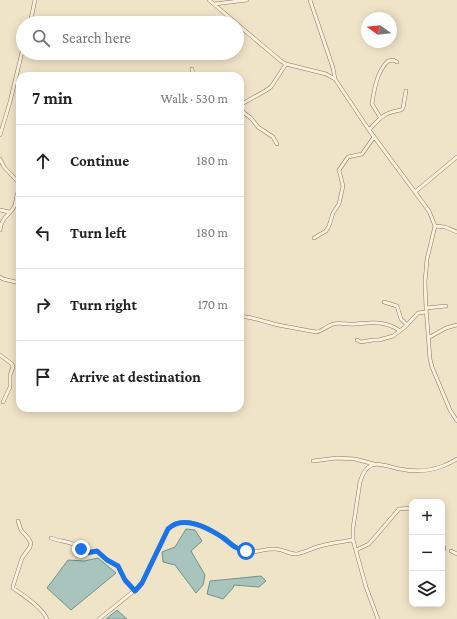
<!DOCTYPE html>
<meta charset="utf-8">
<style>
body{margin:0;font-family:"Crimson Pro",serif;background:#f6f6f6;color:#222}
.controls{position:absolute;right:12px;bottom:12px;display:grid;overflow:hidden;border-radius:8px;box-shadow:0 2px 10px #0003}
.controls button{width:36px;height:36px;display:grid;place-items:center;padding:0;border:0;border-bottom:1px solid #e0e0e0;background:#fff;color:#222;font:20px sans-serif}
.compass{position:absolute;left:361px;top:12px;width:36px;height:36px;border-radius:50%;background:#fff;box-shadow:0 2px 10px #0003;rotate:285deg}
.stop{position:absolute;width:12px;height:12px;margin:-9px;border:3px solid #1a73e8;border-radius:50%;background:#fff}
.stop.end{background:#1a73e8;border-color:#fff;box-shadow:0 1px 4px #0008}
.list{margin:0;padding:0;list-style:none}
h2{display:flex;justify-content:space-between;align-items:center;height:52px;margin:0;padding:0 16px;font-size:17px}
h2 small{font-size:13px;font-weight:400;color:#767676}
.list li{display:grid;grid-template-columns:26px 1fr auto;gap:12px;align-items:center;box-sizing:border-box;height:72px;padding:0 16px;border-top:1px solid #e0e0e0}
.list b{display:block;font-size:15px;white-space:nowrap}
.list em{font-size:13px;font-style:normal;color:#767676}
.icon{flex:none;width:22px;height:22px;fill:none;stroke:currentColor;stroke-width:2;stroke-linecap:round;stroke-linejoin:round}
.map{position:relative;flex:none;width:457px;height:619px;overflow:hidden}
.search{position:absolute;background:#fff;box-shadow:0 2px 10px #0003;left:16px;top:16px;width:228px;height:44px;display:flex;align-items:center;gap:10px;box-sizing:border-box;padding:0 14px;border-radius:22px;color:#767676;font-size:15px}
.panel{position:absolute;background:#fff;box-shadow:0 2px 10px #0003;left:16px;top:72px;width:228px;height:340px;border-radius:12px}
.map>svg:first-child{display:block}
</style>
<div class="map">
<svg width="457" height="619" viewBox="0 0 457 619">
<rect width="100%" height="100%" fill="#f0e4c8"/>
<path fill="#a9c4bc" stroke="#6f938a" d="M 186,529 L 195,530 L 202,541 L 191,551 L 205,575 L 203,585 L 196,593 L 175,565 L 163,562 L 162,552 L 175,547 Z
M 98,558 L 116,573 L 71,610 L 47,588 L 68,560 L 84,561 Z
M 261,576 L 266,581 L 259,587 L 234,585 L 233,588 L 223,599 L 207,594 L 210,581 Z
M 117,610 L 127,619 L 106,619 Z"/>
<g fill="none" stroke-linecap="round" stroke-linejoin="round">
<g stroke="#8d765c" stroke-width="4">
<path id="minor" d="M 209,0 L 236,23
M 310,0 L 333,68 L 335,79
M 214,4 L 247,0
M 30,23 L 35,0
M 237,24 L 281,61 L 286,64 L 326,74 L 335,79 L 369,130 L 429,211 L 435,226 L 427,259 L 425,282 L 426,308 L 430,359 L 432,367 L 450,410 L 457,421
M 192,69 L 193,76
M 240,105 L 265,91 L 271,87 L 286,64
M 240,107 L 244,113 L 251,118 L 258,127 L 273,137 L 277,144
M 380,117 L 372,104 C 374,90 377,71 388,61 L 393,60 L 397,62
M 369,130 C 381,117 383,113 401,110 L 403,108 L 406,91
M 0,135 L 10,102 L 23,48
M 0,159 L 4,167 L 20,184
M 415,192 L 457,157
M 0,210 L 9,212
M 435,226 L 445,227 L 457,232
M 0,230 C 2,215 11,215 15,205 C 17,199 15,194 20,190
M 314,238 L 326,231 L 329,226 L 333,213 L 339,204 L 343,186 L 339,170 L 348,157 L 362,154 L 374,137
M 0,277 L 3,279 L 20,283
M 384,302 L 397,306 L 401,319 L 407,325
M 426,308 L 446,306
M 240,316 L 252,318 L 278,325 L 316,332 C 323,331 327,326 333,324 C 340,322 348,325 355,324 C 359,324 363,323 368,323 C 379,322 391,324 400,331
M 428,338 L 446,328 L 457,325
M 357,340 L 361,342 L 373,340 L 379,340 L 393,336 L 405,327 L 418,313 L 426,312
M 0,355 L 12,364 L 13,367 L 10,375 L 10,387 L 3,402
M 313,461 L 337,458 L 355,459 L 374,464
M 18,521 L 21,530 L 28,538 L 31,543 L 30,547 L 22,558 L 13,586 L 13,588 C 24,596 42,607 47,619
M 51,538 C 58,541 66,541 73,544 C 78,546 82,550 86,553 L 97,551 L 107,560 L 118,566 L 125,580 L 135,591
M 442,547 L 444,547 L 444,549 L 442,554
M 356,550 L 369,544 L 399,509 L 412,508
M 451,551 L 457,554
M 99,619 L 139,587 L 142,583 L 168,529 C 183,513 210,528 224,539 C 230,543 235,548 242,550 C 257,555 262,548 275,549 C 282,549 289,554 296,554 C 303,553 310,549 317,547 C 328,543 341,542 353,540
M 378,619 L 366,587 L 353,540 L 353,528 L 360,482 C 362,475 365,468 372,465 C 380,462 392,468 400,469 C 414,472 430,471 443,466 C 448,464 452,462 457,459"/>
</g>
<use href="#minor" stroke="#faf1dc" stroke-width="3"/>
</g>
<g fill="none" stroke-linecap="round" stroke-linejoin="round">
<path stroke="#1a73e8" stroke-width="5" d="M 81,549 L 86,553 L 97,551 L 107,560 L 118,566 L 125,580 L 135,591 L 142,583 L 168,529 C 183,514 208,528 222,537 C 227,540 230,544 235,547 C 238,549 243,550 246,551"/>
</g>
</svg>
<div class="controls">
<button>+</button>
<button>−</button>
<button><svg class="icon" aria-label="layers" viewBox="0 0 24 24"><path d="M12 4l9 5-9 5-9-5zM3 14l9 5 9-5"/></svg></button>
</div>
<svg class="compass" viewBox="-18 -18 36 36"><path d="M0-13l5 13h-10z" fill="#e53935"/><path d="M0 13l5-13h-10z" fill="#767676"/></svg>
<div class="stop" style="left:246px;top:551px"></div>
<div class="stop end" style="left:81px;top:549px"></div>
<div class="search"><svg class="icon" aria-label="search" viewBox="0 0 24 24"><circle cx="10" cy="10" r="6"/><path d="M15 15l6 6"/></svg>Search here</div>
<section class="panel">
<h2>7 min<small>Walk · 530 m</small></h2>
<ul class="list">
<li><svg class="icon" aria-label="ahead" viewBox="0 0 24 24"><path d="M12 20V5M6 11l6-6 6 6"/></svg><div><b>Continue</b></div><em>180 m</em></li>
<li><svg class="icon" aria-label="left" viewBox="0 0 24 24"><path d="M17 20v-9H6M10 6l-5 5 5 5"/></svg><div><b>Turn left</b></div><em>180 m</em></li>
<li><svg class="icon" aria-label="right" viewBox="0 0 24 24"><path d="M7 20v-9h11M14 6l5 5-5 5"/></svg><div><b>Turn right</b></div><em>170 m</em></li>
<li><svg class="icon" aria-label="arrive" viewBox="0 0 24 24"><path d="M6 21V4h12l-3 4 3 4H6"/></svg><div><b>Arrive at destination</b></div></li>
</ul>
</section>
</div>
